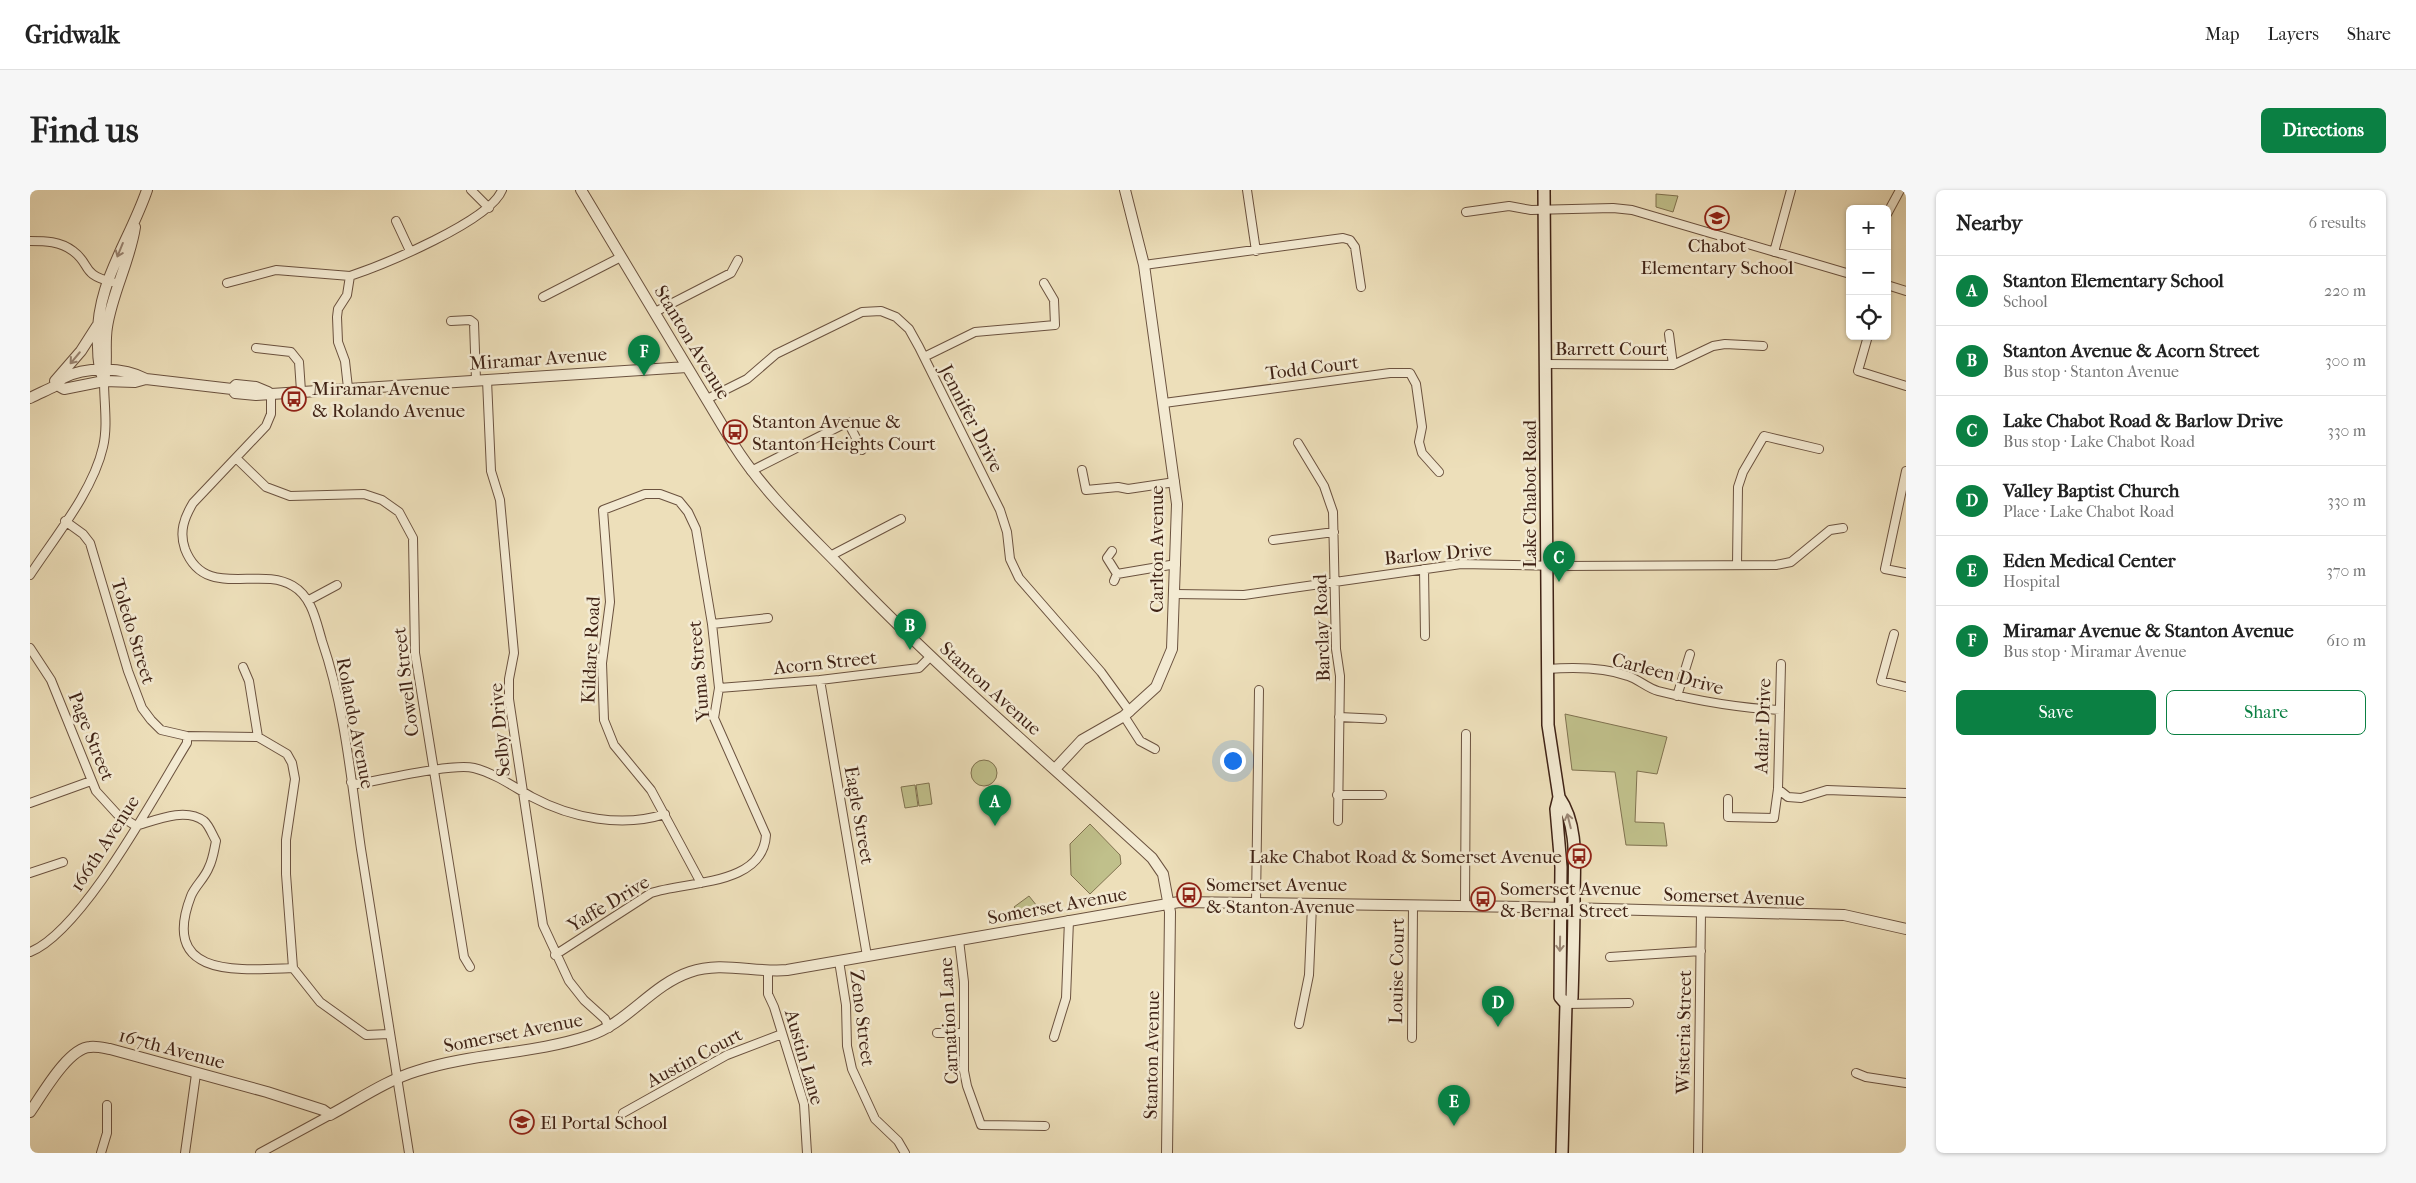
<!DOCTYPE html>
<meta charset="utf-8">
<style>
body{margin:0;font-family:"IM FELL French Canon",serif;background:#f6f6f6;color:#222}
.controls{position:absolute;right:15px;top:15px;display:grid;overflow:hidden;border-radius:8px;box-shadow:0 1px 4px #0004}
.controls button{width:45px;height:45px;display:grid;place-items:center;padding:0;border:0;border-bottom:1px solid #e0e0e0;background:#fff;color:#222;font:25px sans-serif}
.you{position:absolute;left:1202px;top:570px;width:18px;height:18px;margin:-12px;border:4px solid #fff;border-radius:50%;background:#1a73e8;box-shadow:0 0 0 8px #1a73e833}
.badge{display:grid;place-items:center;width:32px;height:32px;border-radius:50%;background:#0b8043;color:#fff;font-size:16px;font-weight:700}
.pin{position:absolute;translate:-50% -41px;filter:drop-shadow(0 1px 2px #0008)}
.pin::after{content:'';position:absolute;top:26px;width:18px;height:15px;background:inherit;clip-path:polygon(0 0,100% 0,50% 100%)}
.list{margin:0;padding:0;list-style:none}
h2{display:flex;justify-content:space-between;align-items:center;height:65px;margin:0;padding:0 20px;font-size:21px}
h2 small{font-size:16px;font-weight:400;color:#767676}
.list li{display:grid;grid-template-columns:32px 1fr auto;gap:15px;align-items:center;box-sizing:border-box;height:70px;padding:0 20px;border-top:1px solid #e0e0e0}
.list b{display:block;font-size:19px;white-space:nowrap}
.list p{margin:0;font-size:16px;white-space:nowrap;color:#767676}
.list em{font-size:16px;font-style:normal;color:#767676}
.actions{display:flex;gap:10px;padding:15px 20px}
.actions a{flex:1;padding:11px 0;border:1px solid #0b8043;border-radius:8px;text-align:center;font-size:18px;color:#0b8043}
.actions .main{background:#0b8043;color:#fff}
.icon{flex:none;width:28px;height:28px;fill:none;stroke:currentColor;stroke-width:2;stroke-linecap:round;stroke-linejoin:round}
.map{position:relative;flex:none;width:1876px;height:963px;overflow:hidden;border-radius:8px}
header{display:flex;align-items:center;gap:30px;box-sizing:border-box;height:70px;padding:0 25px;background:#fff;border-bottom:1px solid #e0e0e0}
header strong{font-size:24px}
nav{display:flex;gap:28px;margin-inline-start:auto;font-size:18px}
.intro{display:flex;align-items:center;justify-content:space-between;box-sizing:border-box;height:120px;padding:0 30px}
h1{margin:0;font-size:35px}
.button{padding:12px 22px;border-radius:8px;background:#0b8043;color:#fff;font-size:18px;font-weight:700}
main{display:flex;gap:30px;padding:0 30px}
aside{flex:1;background:#fff;border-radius:8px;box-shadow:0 1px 4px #0004}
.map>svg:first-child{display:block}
</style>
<header>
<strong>Gridwalk</strong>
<nav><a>Map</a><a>Layers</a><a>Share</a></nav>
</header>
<div class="intro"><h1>Find us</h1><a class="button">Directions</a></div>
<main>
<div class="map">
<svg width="1876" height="963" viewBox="0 0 1876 963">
<rect width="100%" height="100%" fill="#eddfba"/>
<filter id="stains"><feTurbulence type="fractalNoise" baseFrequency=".004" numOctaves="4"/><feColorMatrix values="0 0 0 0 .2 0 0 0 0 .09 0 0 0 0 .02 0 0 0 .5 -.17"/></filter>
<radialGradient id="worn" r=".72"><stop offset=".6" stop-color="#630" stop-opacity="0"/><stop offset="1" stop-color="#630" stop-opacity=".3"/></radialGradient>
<path fill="#c0c08b" stroke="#807250" d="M 1626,4 L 1648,6 L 1643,22 L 1626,17 Z
M 1535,524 L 1637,547 L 1627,584 L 1607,581 L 1605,632 L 1634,633 L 1637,656 L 1596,655 L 1585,582 L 1542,580 Z
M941 583a13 13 0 1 1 26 0a13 13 0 1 1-26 0Z
M 899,593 L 902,614 L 889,616 L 886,595 Z
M 885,595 L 888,616 L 875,618 L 871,597 Z
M 1060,634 L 1090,665 L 1091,674 L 1060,704 L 1041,685 L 1040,654 Z
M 999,706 L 1007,716 L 993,727 L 984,717 Z"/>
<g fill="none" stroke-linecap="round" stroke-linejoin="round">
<g stroke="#6b523f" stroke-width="10">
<path id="minor" d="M 441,0 L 459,18
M 1217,0 L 1226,61
M 1436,22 L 1479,16 L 1501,20 L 1583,18 L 1602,20 L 1820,84
M 1857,24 L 1870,0
M 366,31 L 380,61
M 0,51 C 15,51 30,51 43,61 C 62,75 50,84 82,92
M 1744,62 L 1761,0
M 1114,75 L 1313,48 L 1320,50 L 1325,57 L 1331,97
M 197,93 L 246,80 L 320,86 C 353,75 460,31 472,0
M 1857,95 L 1876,101
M 513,107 L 591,67
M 625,122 L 701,83 L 708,70
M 421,131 L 440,130 L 444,133 L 446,190
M 1639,144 L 1643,175
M 1838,146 L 1828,181 L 1876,196
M 226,158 L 261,162 L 269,172 L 271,201
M 894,167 L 945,142 L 1025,135 L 1024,110 L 1014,93
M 1516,174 L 1643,175 L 1683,156 L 1695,154 L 1733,156
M 457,190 L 461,281 L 470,310 L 484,463 L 479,489 L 479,509 L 513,735 L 539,791 L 554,810 L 575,829 L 579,838
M 318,198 L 315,171 L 308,152 L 307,127 L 308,119 L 317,105 L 320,86
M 241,203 L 241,224 L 236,236 L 163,313 C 154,328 149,342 155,359 C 175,411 229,375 263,396 C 282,407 286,431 292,451 C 315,518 321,590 331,659 C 347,761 363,862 379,963
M 677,209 L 717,189 L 746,164 L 832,122 L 851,121 L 866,127 L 879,139 L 889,157 L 970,320 L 977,342 L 980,369 L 989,388 L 1071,482 L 1100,522
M 1134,213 L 1360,183 L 1380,183 L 1386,194 L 1392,237 L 1389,252 L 1392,263 L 1409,282
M 1268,253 L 1294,296 L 1303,322 L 1306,459 L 1310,486 L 1308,631
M 206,268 L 236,297 L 260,306 L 334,304 L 352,310 L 369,322 L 383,348 L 385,463 L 434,767 L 440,777
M 1052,280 L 1056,300 L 1088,297 L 1098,299 L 1145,292
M 721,281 L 818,232 L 832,260
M 1876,281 L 1855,379 L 1876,383
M 35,331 L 53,344 L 60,353 L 98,481 L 112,518 L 121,530 L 131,540 L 157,546 L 228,547 L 257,564 L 262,573 L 265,589 L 256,650 L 256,684 L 263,778 L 290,812 L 336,845 L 359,844
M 1243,350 L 1304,342
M 1082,361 L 1077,368 L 1087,384 L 1084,391
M 800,366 L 871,329
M 1707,375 L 1708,297 L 1713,282 L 1734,246 L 1789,259
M 1394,379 L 1395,446
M 1087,384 L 1146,374
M 0,385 C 25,347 63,301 73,257 C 78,236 74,213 74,191
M 1146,404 L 1214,405 L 1431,374 L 1532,376 L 1746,375 L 1761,372 L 1800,340 L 1813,338
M 279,410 L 307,395
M 682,434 L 738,428
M 1864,444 L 1851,491 L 1876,497
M 0,458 L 21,490 L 66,601 L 87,624 L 106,636 C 126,630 155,617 174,631 C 179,635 183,646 186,651 C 184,660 183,669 179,677 C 175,688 165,696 161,706 C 129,789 210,780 263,778
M 213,477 L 219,491 L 228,547
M 1517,479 C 1542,477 1574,477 1598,486 C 1608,489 1617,498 1628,501 C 1668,511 1709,518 1750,520
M 790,490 L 837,766
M 689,498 L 790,490 L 889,478 L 900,467
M 1647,506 L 1660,464
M 1094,526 L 1110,551 L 1125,559
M 1309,527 L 1352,529
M 321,592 L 327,594 C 352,590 422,573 444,578 C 464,583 484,597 502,607 C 541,628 592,638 635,624
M 1748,599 L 1758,607 L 1771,608 L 1797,600 L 1876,603
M 1307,605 L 1352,605
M 1698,609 L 1698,627 L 1744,628 L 1748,599 L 1751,474
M 0,613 L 61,591
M 0,683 L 33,672
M 1226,713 L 1229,500
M 1435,716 L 1436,544
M 929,750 L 934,792 L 934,881 L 937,896 L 951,935 L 1015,936
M 0,762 C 53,741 126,603 157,553 L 157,546
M 525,765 L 621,703 C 657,691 733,696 736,645 L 684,528 L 689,498 L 682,434 L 666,339 L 658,322 L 649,311 L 630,304 L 615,304 L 573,320 L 580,412 L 572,473 L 574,530 L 584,555 L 621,600 L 671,693
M 1580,767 L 1671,761
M 809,771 L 816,815 L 817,856 L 822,879 L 845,929 L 868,951 L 875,963
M 738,781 L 738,804 L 744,817 L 774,914 L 777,963
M 1536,814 L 1599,813
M 1269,834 L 1279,785 L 1282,715
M 907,843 L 934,843
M 1024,847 L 1036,808 L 1039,730
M 1382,848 L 1383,715
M 1826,883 L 1836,887 L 1876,893
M 593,923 L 697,865 L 752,844
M 71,963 L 77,943 L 77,915
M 155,963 L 166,884
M 230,963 L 300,925
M 1668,963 L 1671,722"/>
</g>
<g stroke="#6b523f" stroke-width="12">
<path id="tertiary" d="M 551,0 L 704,255 C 733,301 773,338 811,377 C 909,480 1018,572 1122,668 L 1133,684 L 1140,722 L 1137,963
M 25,191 L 51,161 L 67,136
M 74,191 C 69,180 68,170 68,157 C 64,95 98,55 117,0
M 74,191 C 78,173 74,155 77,137 C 82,103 100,71 105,37
M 27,195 L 34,199 L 74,191 L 105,192 L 116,189 L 202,199 L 206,195 L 226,197 L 238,202
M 202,199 L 205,203 L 226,205 L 657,177
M 0,208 C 8,204 17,200 25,196 C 28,194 30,190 33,188 C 56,176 94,177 116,189
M 1025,579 L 1052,550 L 1094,526 L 1126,497 L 1142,459 L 1147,314 L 1114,75 L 1095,0
M 0,922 C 12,905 38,858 60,857 C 66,856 74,858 80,859 L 237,902 L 293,920 L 300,925 C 328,910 357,890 387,881 C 443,863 503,864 558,846 C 597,834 621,795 660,782 C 691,771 725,783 757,780 L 1149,712 L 1497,717 L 1814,725 L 1876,739"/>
</g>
<g stroke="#402316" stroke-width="14">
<path id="secondary" d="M 1514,0 L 1518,535 L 1529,607 L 1526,619 L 1531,677 L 1530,807 L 1536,814
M 1529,607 C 1549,636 1544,675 1544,708 C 1544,741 1543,774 1542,808 L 1536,814 L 1532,963"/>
</g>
<use href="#minor" stroke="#f3ead2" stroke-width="8"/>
<use href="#tertiary" stroke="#f3ead2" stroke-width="10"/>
<use href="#secondary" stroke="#f3ead2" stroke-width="11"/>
</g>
<defs><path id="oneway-shaft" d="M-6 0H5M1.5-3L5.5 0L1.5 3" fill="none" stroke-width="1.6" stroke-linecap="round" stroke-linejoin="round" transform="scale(1.25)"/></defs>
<g stroke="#9a8674">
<use href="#oneway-shaft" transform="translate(90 60) rotate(112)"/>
<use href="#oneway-shaft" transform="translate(45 168) rotate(130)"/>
<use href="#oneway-shaft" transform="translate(1539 631) rotate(-104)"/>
<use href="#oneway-shaft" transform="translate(1530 754) rotate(91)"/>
</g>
<defs>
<g id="school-ring" transform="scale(1.25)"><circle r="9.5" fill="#f3ead2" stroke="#8f2418" stroke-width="1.5"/><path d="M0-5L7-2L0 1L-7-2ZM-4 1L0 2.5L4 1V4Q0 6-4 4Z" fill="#8f2418"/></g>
<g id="bus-ring" transform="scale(1.25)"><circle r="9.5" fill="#f3ead2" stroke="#8f2418" stroke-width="1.5"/><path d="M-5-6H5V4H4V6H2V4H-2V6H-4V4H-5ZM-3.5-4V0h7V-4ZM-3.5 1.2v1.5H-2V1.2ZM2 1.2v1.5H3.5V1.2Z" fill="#8f2418"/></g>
</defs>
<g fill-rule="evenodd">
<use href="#school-ring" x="1687" y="28"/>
<use href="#bus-ring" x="264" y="209"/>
<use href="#bus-ring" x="705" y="242"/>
<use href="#bus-ring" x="1549" y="666"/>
<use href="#bus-ring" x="1159" y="705"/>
<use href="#bus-ring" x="1453" y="709"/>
<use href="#school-ring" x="492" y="932"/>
</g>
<g text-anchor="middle" stroke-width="5" stroke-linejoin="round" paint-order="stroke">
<g font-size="19" fill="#402316" stroke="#f3ead2" text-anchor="start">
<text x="1687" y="62" text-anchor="middle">Chabot<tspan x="1687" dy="22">Elementary School</tspan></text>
<text x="282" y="205">Miramar Avenue<tspan x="282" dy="22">&amp; Rolando Avenue</tspan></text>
<text x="722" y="238">Stanton Avenue &amp;<tspan x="722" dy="22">Stanton Heights Court</tspan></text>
<text x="1532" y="673" text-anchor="end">Lake Chabot Road &amp; Somerset Avenue</text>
<text x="1176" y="701">Somerset Avenue<tspan x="1176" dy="22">&amp; Stanton Avenue</tspan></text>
<text x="1470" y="705">Somerset Avenue<tspan x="1470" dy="22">&amp; Bernal Street</tspan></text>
<text x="510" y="939">El Portal School</text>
</g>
<g font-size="19" fill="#402316" stroke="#f3ead2">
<text transform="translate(663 152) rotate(59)" y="7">Stanton Avenue</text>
<text x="1581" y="165">Barrett Court</text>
<text transform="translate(508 168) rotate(-4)" y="7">Miramar Avenue</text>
<text transform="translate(1282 177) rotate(-7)" y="7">Todd Court</text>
<text transform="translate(942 228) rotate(63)" y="7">Jennifer Drive</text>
<text transform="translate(1499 304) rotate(-90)" y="7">Lake Chabot Road</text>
<text transform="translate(1126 359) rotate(-90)" y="7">Carlton Avenue</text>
<text transform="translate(1408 363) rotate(-5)" y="7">Barlow Drive</text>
<text transform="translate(1291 438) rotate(-92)" y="7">Barclay Road</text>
<text transform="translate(104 441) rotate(73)" y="7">Toledo Street</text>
<text transform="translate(560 460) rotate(-87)" y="7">Kildare Road</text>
<text transform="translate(795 472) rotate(-6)" y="7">Acorn Street</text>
<text transform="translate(668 481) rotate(-95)" y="7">Yuma Street</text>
<text transform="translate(1638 483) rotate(15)" y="7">Carleen Drive</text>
<text transform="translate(375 492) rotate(-97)" y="7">Cowell Street</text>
<text transform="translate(961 498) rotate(42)" y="7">Stanton Avenue</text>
<text transform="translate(326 533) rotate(79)" y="7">Rolando Avenue</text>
<text transform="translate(1732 536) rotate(-88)" y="7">Adair Drive</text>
<text transform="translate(469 540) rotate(-95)" y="7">Selby Drive</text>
<text transform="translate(62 546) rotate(68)" y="7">Page Street</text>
<text transform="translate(830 625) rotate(80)" y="7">Eagle Street</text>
<text transform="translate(74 653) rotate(-57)" y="7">166th Avenue</text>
<text transform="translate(1704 706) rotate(2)" y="7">Somerset Avenue</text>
<text transform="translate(578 713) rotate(-31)" y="7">Yaffe Drive</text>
<text transform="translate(1027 715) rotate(-10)" y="7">Somerset Avenue</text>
<text transform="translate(1366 781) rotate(-89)" y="7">Louise Court</text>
<text transform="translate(833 828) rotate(83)" y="7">Zeno Street</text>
<text transform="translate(918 831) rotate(-93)" y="7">Carnation Lane</text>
<text transform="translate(483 842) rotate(-11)" y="7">Somerset Avenue</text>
<text transform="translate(1653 842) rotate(-89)" y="7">Wisteria Street</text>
<text transform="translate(142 858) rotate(15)" y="7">167th Avenue</text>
<text transform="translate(1121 865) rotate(-89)" y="7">Stanton Avenue</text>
<text transform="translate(664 867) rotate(-28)" y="7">Austin Court</text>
<text transform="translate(775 867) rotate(74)" y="7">Austin Lane</text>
</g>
</g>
<rect width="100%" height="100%" filter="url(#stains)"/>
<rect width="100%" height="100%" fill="url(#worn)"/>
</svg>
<div class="controls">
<button>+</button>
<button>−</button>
<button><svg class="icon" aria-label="locate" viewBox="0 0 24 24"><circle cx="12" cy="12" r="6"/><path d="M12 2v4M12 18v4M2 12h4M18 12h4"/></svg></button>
</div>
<div class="you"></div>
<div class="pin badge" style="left:965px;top:636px">A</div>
<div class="pin badge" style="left:880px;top:460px">B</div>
<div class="pin badge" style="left:1529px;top:392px">C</div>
<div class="pin badge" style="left:1468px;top:837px">D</div>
<div class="pin badge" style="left:1424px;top:936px">E</div>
<div class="pin badge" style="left:614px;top:186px">F</div>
</div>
<aside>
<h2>Nearby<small>6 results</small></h2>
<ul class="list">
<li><span class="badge">A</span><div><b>Stanton Elementary School</b><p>School</p></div><em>220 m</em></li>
<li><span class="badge">B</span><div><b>Stanton Avenue &amp; Acorn Street</b><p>Bus stop · Stanton Avenue</p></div><em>300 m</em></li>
<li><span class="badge">C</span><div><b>Lake Chabot Road &amp; Barlow Drive</b><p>Bus stop · Lake Chabot Road</p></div><em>330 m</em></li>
<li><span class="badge">D</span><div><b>Valley Baptist Church</b><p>Place · Lake Chabot Road</p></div><em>330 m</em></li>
<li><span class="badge">E</span><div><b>Eden Medical Center</b><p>Hospital</p></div><em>370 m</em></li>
<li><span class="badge">F</span><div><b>Miramar Avenue &amp; Stanton Avenue</b><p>Bus stop · Miramar Avenue</p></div><em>610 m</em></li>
</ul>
<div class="actions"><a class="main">Save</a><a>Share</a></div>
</aside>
</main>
